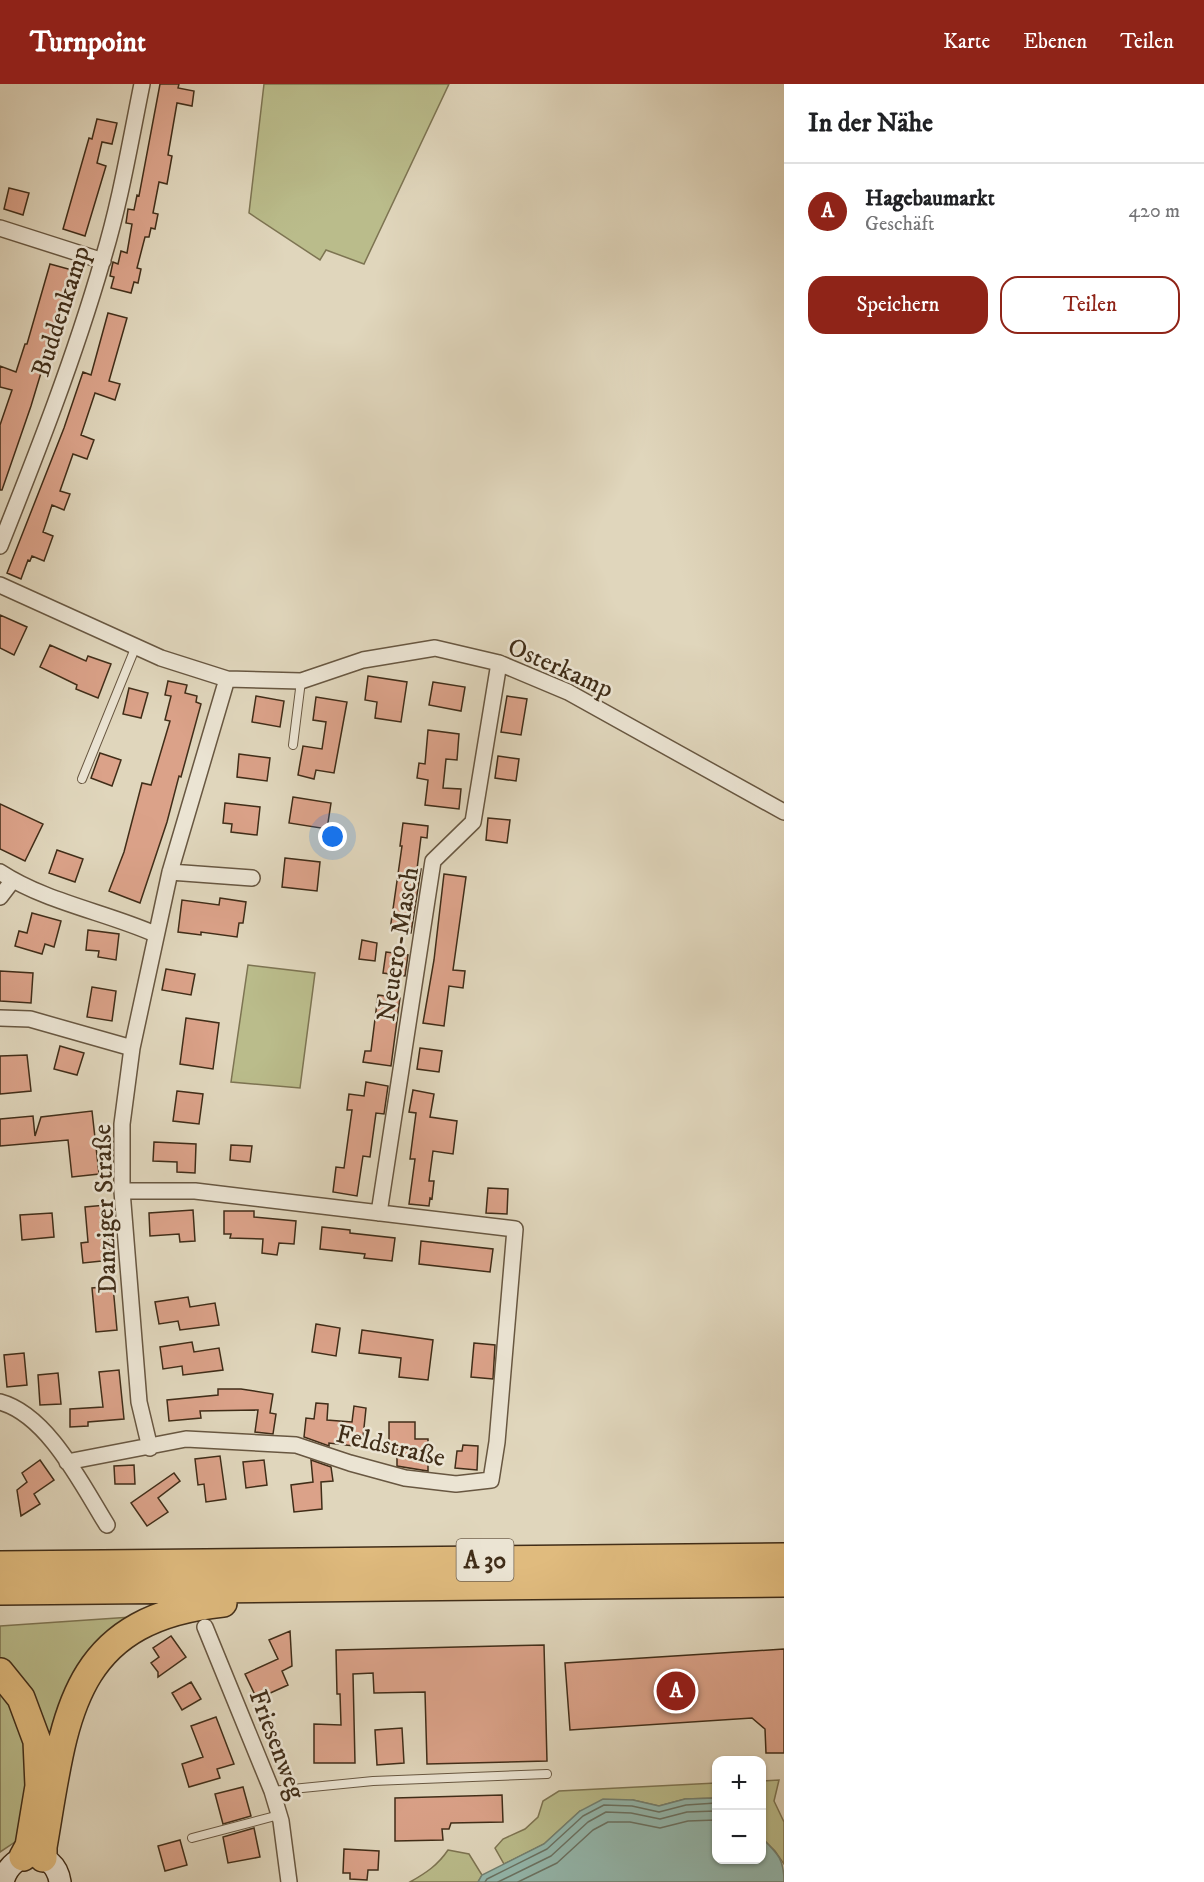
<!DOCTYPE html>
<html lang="de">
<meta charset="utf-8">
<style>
body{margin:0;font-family:"IM FELL DW Pica",serif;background:#f2f2f2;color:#202124}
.controls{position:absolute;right:18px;bottom:18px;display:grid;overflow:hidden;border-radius:12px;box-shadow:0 2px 4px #0004}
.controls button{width:54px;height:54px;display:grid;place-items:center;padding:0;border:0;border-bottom:2px solid #e0e0e0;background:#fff;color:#202124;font:30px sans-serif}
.you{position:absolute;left:333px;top:753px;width:21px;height:21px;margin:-15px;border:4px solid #fff;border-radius:50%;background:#1a73e8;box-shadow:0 0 0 9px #1a73e833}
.badge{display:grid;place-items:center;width:39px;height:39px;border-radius:50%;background:#8f2418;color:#fff;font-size:20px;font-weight:700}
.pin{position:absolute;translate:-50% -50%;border:3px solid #fff;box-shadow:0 2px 6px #0006}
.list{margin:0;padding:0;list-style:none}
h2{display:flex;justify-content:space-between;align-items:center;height:78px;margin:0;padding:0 24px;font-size:26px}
h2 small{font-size:20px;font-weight:400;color:#757577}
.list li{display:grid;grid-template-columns:39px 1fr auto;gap:18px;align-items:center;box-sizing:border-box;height:96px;padding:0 24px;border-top:2px solid #e0e0e0}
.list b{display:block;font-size:22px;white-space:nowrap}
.list p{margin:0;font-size:20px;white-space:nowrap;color:#757577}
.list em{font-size:20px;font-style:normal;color:#757577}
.actions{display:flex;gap:12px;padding:18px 24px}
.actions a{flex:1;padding:14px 0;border:2px solid #8f2418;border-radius:18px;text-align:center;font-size:21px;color:#8f2418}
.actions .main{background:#8f2418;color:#fff}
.map{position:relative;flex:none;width:784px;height:1798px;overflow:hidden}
header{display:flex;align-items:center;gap:36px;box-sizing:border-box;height:84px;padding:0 30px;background:#8f2418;color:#fff}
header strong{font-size:28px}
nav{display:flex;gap:33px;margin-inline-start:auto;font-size:21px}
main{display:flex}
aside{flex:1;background:#fff}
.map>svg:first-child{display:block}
</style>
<header>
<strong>Turnpoint</strong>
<nav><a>Karte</a><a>Ebenen</a><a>Teilen</a></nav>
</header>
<main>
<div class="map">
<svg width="784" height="1798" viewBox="0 0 784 1798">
<rect width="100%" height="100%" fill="#e0d6bc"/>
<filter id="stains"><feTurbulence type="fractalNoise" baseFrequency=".00333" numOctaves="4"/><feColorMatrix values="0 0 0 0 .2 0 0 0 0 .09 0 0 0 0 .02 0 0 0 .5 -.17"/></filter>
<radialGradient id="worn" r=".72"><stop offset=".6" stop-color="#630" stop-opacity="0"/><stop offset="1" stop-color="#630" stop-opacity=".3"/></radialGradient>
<path fill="#babc8b" stroke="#7d7452" stroke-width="1.5" d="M 264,0 L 449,0 L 364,180 L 326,166 L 320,176 L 249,129 Z
M 248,881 L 315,889 L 300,1004 L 231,998 Z
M 190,1529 L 128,1556 L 86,1603 L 18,1756 L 0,1768 L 0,1542 Z
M 779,1696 L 774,1717 L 784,1738 L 784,1780 L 775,1767 L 762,1754 L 762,1697 Z
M 716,1699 L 716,1714 L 685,1715 L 659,1722 L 633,1716 L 580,1727 L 544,1760 L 504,1780 L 495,1764 L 503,1755 L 525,1745 L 538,1733 L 543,1717 L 559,1707 Z
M 448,1766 L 469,1770 L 482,1791 L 478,1798 L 410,1798 C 426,1789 438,1781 448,1766 Z"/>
<path fill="#94b9af" stroke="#728173" stroke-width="1.5" d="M 716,1714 L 716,1776 L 762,1776 L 762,1754 C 778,1770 784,1775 784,1798 L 478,1798 L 482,1791 L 544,1760 L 580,1727 L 603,1715 L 633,1716 L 659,1722 L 685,1715 Z"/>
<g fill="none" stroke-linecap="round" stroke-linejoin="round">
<path stroke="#6a7364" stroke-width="1.5" d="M 485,1798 L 487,1795 L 547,1765 L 583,1732 L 604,1721 L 632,1722 L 659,1728 L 686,1721 L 716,1719
M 498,1798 L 551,1772 L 588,1738 L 606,1728 L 631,1729 L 660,1735 L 687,1728 L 716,1727
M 518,1798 L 557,1779 L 593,1746 L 608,1738 L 630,1738 L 660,1744 L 688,1737 L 716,1736"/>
</g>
<path fill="#dba289" stroke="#402d18" stroke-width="1.5" d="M 160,0 L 179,0 L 178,4 L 194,7 L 192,22 L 177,19 L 168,71 L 172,72 L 167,100 L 159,98 L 153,129 L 158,130 L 155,145 L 151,144 L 149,153 L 145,153 L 137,184 L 141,185 L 138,199 L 134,198 L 131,209 L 111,204 L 114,193 L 110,192 L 113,178 L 118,180 L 121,167 L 127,169 L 132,140 L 126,139 L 128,125 L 134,126 L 137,111 L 139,112 Z
M 97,35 L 117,39 L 112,60 L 102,58 L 97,79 L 106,82 L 85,152 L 63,145 L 89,54 L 92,55 Z
M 9,104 L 29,109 L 23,131 L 4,125 Z
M 50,180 L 72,186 L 31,322 L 2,406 L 0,406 L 0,341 L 12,306 L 0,303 L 0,282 L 16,288 L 25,260 L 27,260 Z
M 108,229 L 127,234 L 109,297 L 120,300 L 115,316 L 95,309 L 81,351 L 94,356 L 87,375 L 73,370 L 60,407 L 70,410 L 64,426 L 52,421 L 43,448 L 53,452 L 44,477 L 32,472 L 30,477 L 28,476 L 21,495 L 7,489 L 64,344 L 83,288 L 91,291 Z
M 0,531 L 27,543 L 14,571 L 0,564 Z
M 50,561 L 86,577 L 88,572 L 111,580 L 98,614 L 76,605 L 77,601 L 40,583 Z
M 368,592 L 407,598 L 401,638 L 375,634 L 377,618 L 365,616 Z
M 168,597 L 187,601 L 185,609 L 197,612 L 196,618 L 201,620 L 181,693 L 179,692 L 167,738 L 140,819 L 109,807 L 124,768 L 142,699 L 151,701 L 170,637 L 165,636 L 171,612 L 165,611 Z
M 433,598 L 465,603 L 461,627 L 429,621 Z
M 129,604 L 148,609 L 141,634 L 123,630 Z
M 256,612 L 284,617 L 280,643 L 252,638 Z
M 507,612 L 527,615 L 521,651 L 501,648 Z
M 316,613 L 347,618 L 334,689 L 316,686 L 314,695 L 298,691 L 303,662 L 322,665 L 326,638 L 313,636 Z
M 428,646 L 459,650 L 457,676 L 446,675 L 443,704 L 461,705 L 459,725 L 425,721 L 428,696 L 417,694 L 419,679 L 425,680 Z
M 100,669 L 121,676 L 112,702 L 91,694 Z
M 239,670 L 270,674 L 267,697 L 237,693 Z
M 498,672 L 519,675 L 516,697 L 495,694 Z
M 293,713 L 331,719 L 327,745 L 289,739 Z
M 225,719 L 260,723 L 257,751 L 231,748 L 232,740 L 223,739 Z
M 0,720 L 43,740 L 25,777 L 0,765 Z
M 488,734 L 510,736 L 507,759 L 486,756 Z
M 403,739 L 428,742 L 427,754 L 421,753 L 417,785 L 421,785 L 411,849 L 390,846 L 402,762 L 400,762 Z
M 57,766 L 83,775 L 75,798 L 49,789 Z
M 285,774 L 320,778 L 317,807 L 282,803 Z
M 444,790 L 466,793 L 453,886 L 465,887 L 463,904 L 449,902 L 444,942 L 423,939 L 434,876 Z
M 220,814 L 246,818 L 243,839 L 239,839 L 237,853 L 201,848 L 201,851 L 178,848 L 182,816 L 219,821 Z
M 32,829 L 61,837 L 54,863 L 45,860 L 42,870 L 15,862 L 19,847 L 27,849 Z
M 88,846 L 119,850 L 116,876 L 98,873 L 99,867 L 86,866 Z
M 362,856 L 377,859 L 375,877 L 359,875 Z
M 386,868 L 408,871 L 405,892 L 383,889 Z
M 166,885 L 195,890 L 191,911 L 162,906 Z
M 0,887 L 33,889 L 31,919 L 0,917 Z
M 92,903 L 116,907 L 112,937 L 87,933 Z
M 378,911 L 400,914 L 391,982 L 363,978 L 365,967 L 371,967 Z
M 186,934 L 219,939 L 213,985 L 180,980 Z
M 60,962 L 84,969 L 77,991 L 54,985 Z
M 420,964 L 442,967 L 439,988 L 417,985 Z
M 27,971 L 31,1007 L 0,1010 L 0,972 Z
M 366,998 L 388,1002 L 384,1030 L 376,1029 L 370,1073 L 363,1072 L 357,1112 L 333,1108 L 336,1083 L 344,1084 L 352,1026 L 347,1026 L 349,1010 L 364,1012 Z
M 413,1006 L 434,1010 L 430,1033 L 457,1037 L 453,1070 L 433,1067 L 429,1097 L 434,1097 L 432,1115 L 430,1114 L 429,1122 L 409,1120 L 415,1075 L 410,1075 L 416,1029 L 409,1028 Z
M 177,1007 L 203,1010 L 199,1040 L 173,1037 Z
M 92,1027 L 99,1090 L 72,1093 L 68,1056 L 0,1062 L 0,1035 L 33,1032 L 35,1052 L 41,1033 Z
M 154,1058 L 196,1060 L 195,1089 L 177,1088 L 177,1078 L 153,1077 Z
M 231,1061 L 252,1062 L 250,1078 L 230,1076 Z
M 488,1104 L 508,1105 L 507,1130 L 486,1129 Z
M 106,1121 L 111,1176 L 83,1179 L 81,1159 L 88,1158 L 85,1123 Z
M 193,1126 L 195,1157 L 180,1158 L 179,1150 L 150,1152 L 149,1129 Z
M 224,1127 L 254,1127 L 254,1133 L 296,1137 L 294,1160 L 279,1159 L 277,1171 L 262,1169 L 263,1155 L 230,1154 L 231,1150 L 224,1150 Z
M 52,1129 L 54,1153 L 22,1156 L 20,1131 Z
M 322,1143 L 350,1146 L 350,1149 L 395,1154 L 392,1177 L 364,1174 L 365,1170 L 320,1165 Z
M 421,1157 L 493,1165 L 490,1188 L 419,1180 Z
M 113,1202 L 117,1246 L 96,1248 L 92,1204 Z
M 188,1213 L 190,1223 L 215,1219 L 219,1241 L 180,1246 L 178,1237 L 159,1240 L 155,1218 Z
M 316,1240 L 340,1244 L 336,1272 L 312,1268 Z
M 362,1246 L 433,1256 L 428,1296 L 399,1293 L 401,1274 L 359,1269 Z
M 192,1258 L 194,1268 L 219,1264 L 223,1286 L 183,1291 L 182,1282 L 163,1285 L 160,1263 Z
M 474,1259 L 495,1261 L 493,1295 L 471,1293 Z
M 24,1269 L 27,1301 L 7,1303 L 4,1271 Z
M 119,1286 L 124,1335 L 88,1338 L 88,1342 L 70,1343 L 70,1325 L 103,1323 L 99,1288 Z
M 58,1289 L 61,1320 L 40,1321 L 38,1291 Z
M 218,1305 L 241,1305 L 273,1310 L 270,1329 L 276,1330 L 273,1350 L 255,1348 L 258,1326 L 200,1327 L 201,1334 L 169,1337 L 167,1316 L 218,1311 Z
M 316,1319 L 328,1320 L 327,1336 L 352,1338 L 354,1322 L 366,1324 L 362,1363 L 329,1359 L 329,1362 L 304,1353 L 306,1334 L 314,1335 Z
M 389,1338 L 415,1338 L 415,1355 L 428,1355 L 428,1387 L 397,1382 L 397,1359 L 389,1359 Z
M 463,1361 L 478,1362 L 477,1386 L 455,1384 L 457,1367 L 462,1367 Z
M 220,1372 L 226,1415 L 206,1418 L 204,1400 L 198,1401 L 195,1375 Z
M 40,1376 L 54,1396 L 34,1410 L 40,1420 L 21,1432 L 17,1406 L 27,1398 L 22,1389 Z
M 264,1376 L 267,1401 L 246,1404 L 243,1378 Z
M 311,1376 L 331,1383 L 333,1397 L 321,1398 L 322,1425 L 294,1428 L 291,1401 L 313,1398 Z
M 134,1381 L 135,1400 L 115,1400 L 114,1382 Z
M 174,1389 L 180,1397 L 158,1414 L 168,1428 L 147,1442 L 131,1419 Z
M 290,1547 L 292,1582 L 282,1587 L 288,1601 L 257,1615 L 245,1590 L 278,1575 L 269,1556 Z
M 171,1552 L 186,1573 L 158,1593 L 158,1588 L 151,1579 L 159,1573 L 153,1564 Z
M 544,1561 L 547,1677 L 427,1680 L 425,1608 L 374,1609 L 373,1589 L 353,1590 L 355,1679 L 314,1679 L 314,1640 L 341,1641 L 340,1610 L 337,1610 L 336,1566 Z
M 784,1565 L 784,1669 L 766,1669 L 765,1645 L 752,1634 L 570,1646 L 565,1579 Z
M 191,1598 L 201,1615 L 182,1626 L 172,1609 Z
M 216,1633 L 234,1680 L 217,1685 L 220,1694 L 189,1703 L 182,1680 L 203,1673 L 191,1642 Z
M 402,1644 L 404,1679 L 377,1681 L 375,1646 Z
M 243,1703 L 251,1732 L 223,1740 L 215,1710 Z
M 502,1711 L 503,1738 L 451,1739 L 449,1745 L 442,1745 L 443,1756 L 395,1757 L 395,1714 Z
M 254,1744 L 260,1773 L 228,1779 L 223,1753 Z
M 180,1756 L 187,1781 L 165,1787 L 158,1762 Z
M 344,1765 L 379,1767 L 378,1786 L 368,1786 L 367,1796 L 350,1795 L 350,1789 L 343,1789 Z"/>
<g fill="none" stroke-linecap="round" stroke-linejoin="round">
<g stroke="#685741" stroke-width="10">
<path id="service" d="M 293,661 L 301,597
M 82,695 L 136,562
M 272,1707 L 373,1697 L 547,1690
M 192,1754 L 279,1731"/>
</g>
<g stroke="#685741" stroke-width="18">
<path id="minor" d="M 0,144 L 103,177
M 0,462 C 37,369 74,275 102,178 C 120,120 130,59 142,0
M 0,501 L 161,574 L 227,595 L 301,597 L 363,576 L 435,564 L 499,579 L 568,608 L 784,728
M 0,788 C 46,818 105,828 155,850
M 170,788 L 252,794
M 0,813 L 13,796
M 0,934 L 30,935 L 132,964
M 379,1129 L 433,777 L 473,738 L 499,579
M 0,1318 C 48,1331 82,1401 107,1441
M 150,1364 L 139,1318 L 122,1107 L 122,1040 L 132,964 L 170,788 L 227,595
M 67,1378 L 186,1355 L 296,1361 L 350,1379 L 405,1394 L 456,1400 L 491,1396 L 497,1358 L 515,1145 L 195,1107 L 122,1107
M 205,1543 L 272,1707 L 281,1737 L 289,1798"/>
</g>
<g stroke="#402d18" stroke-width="24">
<path id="secondary" d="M 3,1798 C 11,1764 55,1763 60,1798"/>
</g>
<g stroke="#402d18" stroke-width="30">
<path id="motorway" d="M 0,1481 L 784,1473
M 0,1507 L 784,1499
M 0,1588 L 21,1614 L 37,1657 L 39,1702 L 29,1762 L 23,1773
M 43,1774 L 43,1763 C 65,1636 68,1535 223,1519"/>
</g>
<use href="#service" stroke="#ebe4d3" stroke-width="8"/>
<use href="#minor" stroke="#ebe4d3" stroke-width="15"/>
<use href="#secondary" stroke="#ebe4d3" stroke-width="21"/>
<use href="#motorway" stroke="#e0bb7e" stroke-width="27"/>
</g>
<g text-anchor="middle" stroke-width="5" stroke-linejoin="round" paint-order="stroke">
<rect fill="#ebe4d3" stroke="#736450" stroke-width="1.5" x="456.5" y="1455" width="57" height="42" rx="4.5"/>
<g font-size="24" font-weight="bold" fill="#402d18">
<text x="485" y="1484">A 30</text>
</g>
<g font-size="26" fill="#402d18" stroke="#ebe4d3">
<text transform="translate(60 227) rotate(-72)" y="9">Buddenkamp</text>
<text transform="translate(561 583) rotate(24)" y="9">Osterkamp</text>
<text transform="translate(397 860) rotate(-81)" y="9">Neuero-Masch</text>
<text transform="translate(104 1125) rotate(-92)" y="9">Danziger Straße</text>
<text transform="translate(391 1361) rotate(13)" y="9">Feldstraße</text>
<text transform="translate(278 1660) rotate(69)" y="9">Friesenweg</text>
</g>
</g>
<rect width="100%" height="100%" filter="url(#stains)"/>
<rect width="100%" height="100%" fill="url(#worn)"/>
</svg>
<div class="controls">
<button>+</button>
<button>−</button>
</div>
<div class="you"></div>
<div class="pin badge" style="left:676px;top:1607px">A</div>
</div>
<aside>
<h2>In der Nähe<small></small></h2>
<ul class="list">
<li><span class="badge">A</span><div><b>Hagebaumarkt</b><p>Geschäft</p></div><em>420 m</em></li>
</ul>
<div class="actions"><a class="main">Speichern</a><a>Teilen</a></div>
</aside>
</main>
